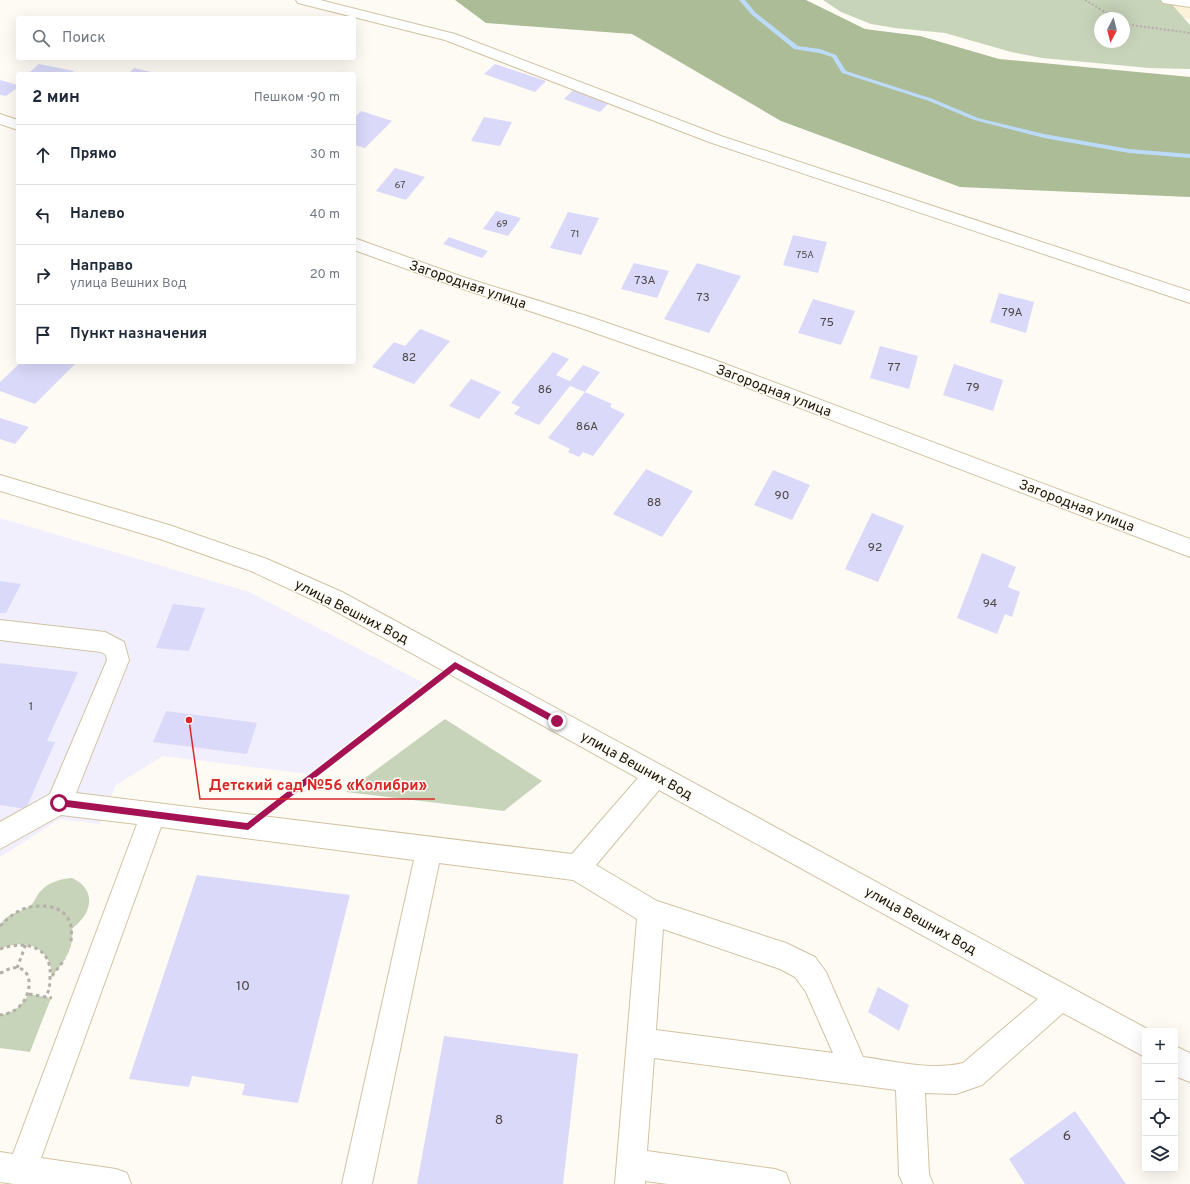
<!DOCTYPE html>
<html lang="ru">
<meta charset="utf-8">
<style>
body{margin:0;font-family:Overpass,sans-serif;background:#f6f6f7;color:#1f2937}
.controls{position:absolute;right:12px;bottom:12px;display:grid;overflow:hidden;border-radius:4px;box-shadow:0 4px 16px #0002}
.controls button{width:36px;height:36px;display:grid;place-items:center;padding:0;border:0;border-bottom:1px solid #e0e1e3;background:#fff;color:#1f2937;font:20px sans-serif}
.compass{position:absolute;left:1094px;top:12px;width:36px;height:36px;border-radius:50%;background:#fff;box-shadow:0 4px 16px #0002;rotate:187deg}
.stop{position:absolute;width:12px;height:12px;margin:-9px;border:3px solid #a41253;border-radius:50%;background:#fff}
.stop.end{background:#a41253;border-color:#fff;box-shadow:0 1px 4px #0008}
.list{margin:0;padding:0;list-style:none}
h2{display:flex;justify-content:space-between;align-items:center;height:52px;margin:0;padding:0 16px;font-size:17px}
h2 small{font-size:13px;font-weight:400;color:#747a83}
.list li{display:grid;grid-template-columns:26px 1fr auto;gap:12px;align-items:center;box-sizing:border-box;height:60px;padding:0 16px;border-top:1px solid #e0e1e3}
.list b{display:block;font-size:15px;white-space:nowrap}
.list p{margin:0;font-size:13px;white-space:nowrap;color:#747a83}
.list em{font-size:13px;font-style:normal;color:#747a83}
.icon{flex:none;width:22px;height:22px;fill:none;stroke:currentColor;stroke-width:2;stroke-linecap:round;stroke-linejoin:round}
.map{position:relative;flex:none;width:1190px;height:1184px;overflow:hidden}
.search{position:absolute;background:#fff;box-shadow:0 4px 16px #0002;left:16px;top:16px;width:340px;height:44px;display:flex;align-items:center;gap:10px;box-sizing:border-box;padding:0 14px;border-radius:4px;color:#747a83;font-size:15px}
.panel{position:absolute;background:#fff;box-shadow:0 4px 16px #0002;left:16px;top:72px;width:340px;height:292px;border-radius:4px}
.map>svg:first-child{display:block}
</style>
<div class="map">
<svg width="1190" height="1184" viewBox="0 0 1190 1184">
<rect width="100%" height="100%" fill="#fefbf4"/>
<path fill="#fcf2da" d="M 1154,0 L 1190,0 L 1190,19 L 1166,16 Z"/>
<path fill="#f1effd" d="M 0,518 L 249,592 L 424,683 L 308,774 L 163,756 L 116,785 L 100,824 L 60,819 L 0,857 Z"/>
<path fill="#c8d4ba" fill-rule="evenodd" d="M 823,0 L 1168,0 L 1190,25 L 1190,69 L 1149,68 L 1042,58 L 1011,52 L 945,33 L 895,28 L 871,24 L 841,12 ZM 1100,18 L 1124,18 L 1124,42 L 1100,42 Z
M 445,719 L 542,781 L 504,811 L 346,792 Z
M 72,878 C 88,885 94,899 85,915 C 82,920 76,925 72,929 C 75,947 63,964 52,976 C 51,971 51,964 48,960 C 39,942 17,941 0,949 C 0,942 0,933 0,927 C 3,914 22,912 30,906 C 34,903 36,897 39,893 C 47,883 59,879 72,878 Z
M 29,994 L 51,998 L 30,1052 L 0,1048 L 0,1015 C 14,1013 21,1006 29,994 Z"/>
<path fill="#abbc97" d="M 455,0 L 806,0 L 865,29 L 920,36 L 999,59 L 1190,77 L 1190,197 L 960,187 L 781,121 L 632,34 L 486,23 Z"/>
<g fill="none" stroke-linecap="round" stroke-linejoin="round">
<path fill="#bcdaf9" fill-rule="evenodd" d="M 739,0 L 745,0 L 756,13 L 798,46 L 820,49 L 836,55 L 846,71 L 933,99 L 978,118 L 1044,134 L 1129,149 L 1190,154 L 1190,158 L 1129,153 L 1044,138 L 974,120 L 929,101 L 842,73 L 832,57 L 819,53 L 794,49 L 752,15 Z"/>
</g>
<path fill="#dad9f9" d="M 39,64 L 74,71 L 71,74 L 35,74 L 37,73 L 30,72 Z
M 495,64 L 546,81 L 535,92 L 484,74 Z
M 134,68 L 155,73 L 155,74 L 128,74 Z
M 0,80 L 18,85 L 18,87 L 6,96 L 0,95 Z
M 573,90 L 609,103 L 600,112 L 564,99 Z
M 361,111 L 392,121 L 365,148 L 354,145 L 354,118 Z
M 484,117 L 512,122 L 500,146 L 471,141 Z
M 395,168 L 425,177 L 406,200 L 376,191 Z
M 496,211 L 521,218 L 508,236 L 483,229 Z
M 568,212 L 599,218 L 581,255 L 550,248 Z
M 793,235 L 827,242 L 818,273 L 783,265 Z
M 449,237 L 488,251 L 482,258 L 443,244 Z
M 634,263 L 669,271 L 657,298 L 621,289 Z
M 697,263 L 741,276 L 709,333 L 664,319 Z
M 999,293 L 1034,302 L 1026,333 L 990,322 Z
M 813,299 L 855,311 L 841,345 L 798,333 Z
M 420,329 L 450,341 L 414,384 L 372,367 L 394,342 L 405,346 Z
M 880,346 L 918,356 L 909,389 L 870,378 Z
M 553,352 L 569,359 L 556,375 L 570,381 L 583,365 L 600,372 L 585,392 L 570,386 L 539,425 L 514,414 L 520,407 L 511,403 Z
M 21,362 L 77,362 L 35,404 L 0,391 L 0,382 Z
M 954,364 L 1003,380 L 993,411 L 943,395 Z
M 471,379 L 501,392 L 479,419 L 449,406 Z
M 585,392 L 612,404 L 610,407 L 625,414 L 593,456 L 583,452 L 579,457 L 568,452 L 570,449 L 548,438 Z
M 0,418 L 29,427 L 15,444 L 0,439 Z
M 646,469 L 693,491 L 662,537 L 613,514 Z
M 773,470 L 810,485 L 792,520 L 754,505 Z
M 872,513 L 904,526 L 878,582 L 845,569 Z
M 982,553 L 1016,567 L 1008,587 L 1020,592 L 1012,617 L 1005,614 L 997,634 L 957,618 Z
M 0,581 L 21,584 L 6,613 L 0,613 Z
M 173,604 L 205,608 L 189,651 L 156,648 Z
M 0,663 L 78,672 L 47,741 L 55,742 L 26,809 L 0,805 Z
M 166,711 L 257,723 L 247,754 L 153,742 Z
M 197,875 L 350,895 L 298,1103 L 242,1095 L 245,1084 L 192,1076 L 189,1087 L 129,1079 Z
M 878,987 L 909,1005 L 899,1031 L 868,1012 Z
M 444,1036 L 578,1054 L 563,1184 L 417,1184 Z
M 1075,1111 L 1126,1184 L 1025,1184 L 1009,1159 Z"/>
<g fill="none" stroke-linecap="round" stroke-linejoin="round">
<g stroke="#d1c3a3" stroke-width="2">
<path id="minor" d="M 296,0 L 320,0 L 455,34 L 721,136 L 1190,291 L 1190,303 L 709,142 L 445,40 L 298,3 Z
M 1161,0 L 1190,0 L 1190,7 L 1163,3 Z
M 0,114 L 18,120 L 18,130 L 0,124 Z
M 354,238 L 463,277 L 590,317 L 712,359 L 1190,539 L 1190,557 L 698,369 L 578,327 L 451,285 L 354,250 Z
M 0,475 L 169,525 L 267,559 L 342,592 L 1151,1031 L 1145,1031 L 1145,1057 L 1063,1013 L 982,1085 L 956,1094 L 925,1093 L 929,1174 L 933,1184 L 903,1184 L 899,1175 L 896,1090 L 654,1058 L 647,1151 L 775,1169 L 786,1173 L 790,1184 L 668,1184 L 645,1181 L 645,1184 L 615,1184 L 637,919 L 573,880 L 439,863 L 372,1184 L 342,1184 L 414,860 L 161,827 L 41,1158 L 116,1169 L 127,1173 L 131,1184 L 14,1184 L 0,1182 L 0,1152 L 13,1154 L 137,824 L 61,815 L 0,849 L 0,822 L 50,794 L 107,660 L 106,655 L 101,652 L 0,640 L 0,620 L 105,632 L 124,642 L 129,660 L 76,793 L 572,854 L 638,778 L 326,606 L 251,571 L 160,539 L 0,491 ZM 659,790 L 1038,999 L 963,1063 C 931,1071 895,1061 863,1057 L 826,972 L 815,957 L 786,943 L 657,901 L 596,865 ZM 663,929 L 780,969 L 795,977 L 806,992 L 833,1053 L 656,1030 Z
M 1175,1046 L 1190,1053 L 1190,1082 L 1175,1076 Z"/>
</g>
<path stroke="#b4b0a8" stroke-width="2" stroke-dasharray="2 2" stroke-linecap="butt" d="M 1085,0 L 1115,18
M 1124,24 L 1190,33"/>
<path stroke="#b4b0a8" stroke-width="3" stroke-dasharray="3.5 3.5" stroke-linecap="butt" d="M 283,799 L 431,685
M 0,926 C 7,919 14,913 23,909 C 40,903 67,904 71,927 C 72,932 71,938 71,943
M 0,949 C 25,940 53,946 50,978 C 50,985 49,991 46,997
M 17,968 L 26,944
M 0,973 C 4,972 8,969 11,968 C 36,964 33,999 15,1010 C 11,1013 5,1014 0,1015
M 52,976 L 65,959
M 29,994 L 52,998"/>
<use href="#minor" fill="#fff" fill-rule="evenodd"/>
</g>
<path fill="#a41253" d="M 455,662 L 560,719 L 560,724 L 555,724 L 456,669 L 248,830 L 59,806 L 56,803 L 59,799 L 247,823 Z"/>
<g text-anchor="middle" stroke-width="3" stroke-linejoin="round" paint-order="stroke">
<g font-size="10" fill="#4b4746">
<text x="400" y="188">67</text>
<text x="502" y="227">69</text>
<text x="575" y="237">71</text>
<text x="805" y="258">75А</text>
</g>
<g font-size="12" fill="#4b4746">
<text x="645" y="284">73А</text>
<text x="703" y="301">73</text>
<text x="1012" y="316">79А</text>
<text x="827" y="326">75</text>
<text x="409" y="361">82</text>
<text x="894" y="371">77</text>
<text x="973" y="391">79</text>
<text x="545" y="393">86</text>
<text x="587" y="430">86А</text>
<text x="782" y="499">90</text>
<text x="654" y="506">88</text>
<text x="875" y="551">92</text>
<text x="990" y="607">94</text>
<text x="31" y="710">1</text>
</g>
<g font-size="14" fill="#1b160a" stroke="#fefbf4">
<text transform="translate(468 284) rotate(19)" y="5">Загородная улица</text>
<text transform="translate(774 390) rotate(21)" y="5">Загородная улица</text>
<text transform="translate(1077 505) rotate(21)" y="5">Загородная улица</text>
<text transform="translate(352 611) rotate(27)" y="5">улица Вешних Вод</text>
<text transform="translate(637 765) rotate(29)" y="5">улица Вешних Вод</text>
<text transform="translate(921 920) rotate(29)" y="5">улица Вешних Вод</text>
</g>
<g font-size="14" fill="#4b4746">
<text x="243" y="990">10</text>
<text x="499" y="1124">8</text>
<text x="1067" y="1140">6</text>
</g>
</g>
<path fill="none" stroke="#d62828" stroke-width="1.5" d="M189 720L200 799H435"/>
<circle fill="#d62828" stroke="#fefbf4" stroke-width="1.5" cx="189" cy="720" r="4"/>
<g font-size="15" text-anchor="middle" font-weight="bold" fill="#d62828" stroke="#fefbf4" stroke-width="3" stroke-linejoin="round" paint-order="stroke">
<text x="318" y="790">Детский сад №56 «Колибри»</text>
</g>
</svg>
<div class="controls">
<button>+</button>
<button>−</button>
<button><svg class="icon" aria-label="locate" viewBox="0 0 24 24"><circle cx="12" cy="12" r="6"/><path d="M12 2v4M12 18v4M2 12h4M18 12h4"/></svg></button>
<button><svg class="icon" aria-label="layers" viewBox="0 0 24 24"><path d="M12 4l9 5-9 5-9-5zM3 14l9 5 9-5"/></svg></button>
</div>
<svg class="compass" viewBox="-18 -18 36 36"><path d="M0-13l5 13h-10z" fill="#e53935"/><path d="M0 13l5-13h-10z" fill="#747a83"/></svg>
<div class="stop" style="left:59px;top:803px"></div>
<div class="stop end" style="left:557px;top:721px"></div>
<div class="search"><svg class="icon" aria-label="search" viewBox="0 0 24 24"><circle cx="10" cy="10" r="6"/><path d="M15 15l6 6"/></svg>Поиск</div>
<section class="panel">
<h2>2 мин<small>Пешком · 90 m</small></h2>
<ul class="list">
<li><svg class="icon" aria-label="ahead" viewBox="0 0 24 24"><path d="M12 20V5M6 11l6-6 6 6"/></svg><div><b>Прямо</b></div><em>30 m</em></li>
<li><svg class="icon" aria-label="left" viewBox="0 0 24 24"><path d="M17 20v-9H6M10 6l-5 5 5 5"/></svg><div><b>Налево</b></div><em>40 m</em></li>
<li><svg class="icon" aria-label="right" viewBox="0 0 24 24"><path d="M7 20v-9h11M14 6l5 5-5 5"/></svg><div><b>Направо</b><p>улица Вешних Вод</p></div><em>20 m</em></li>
<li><svg class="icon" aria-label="arrive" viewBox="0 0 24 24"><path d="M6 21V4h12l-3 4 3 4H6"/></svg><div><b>Пункт назначения</b></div></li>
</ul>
</section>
</div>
